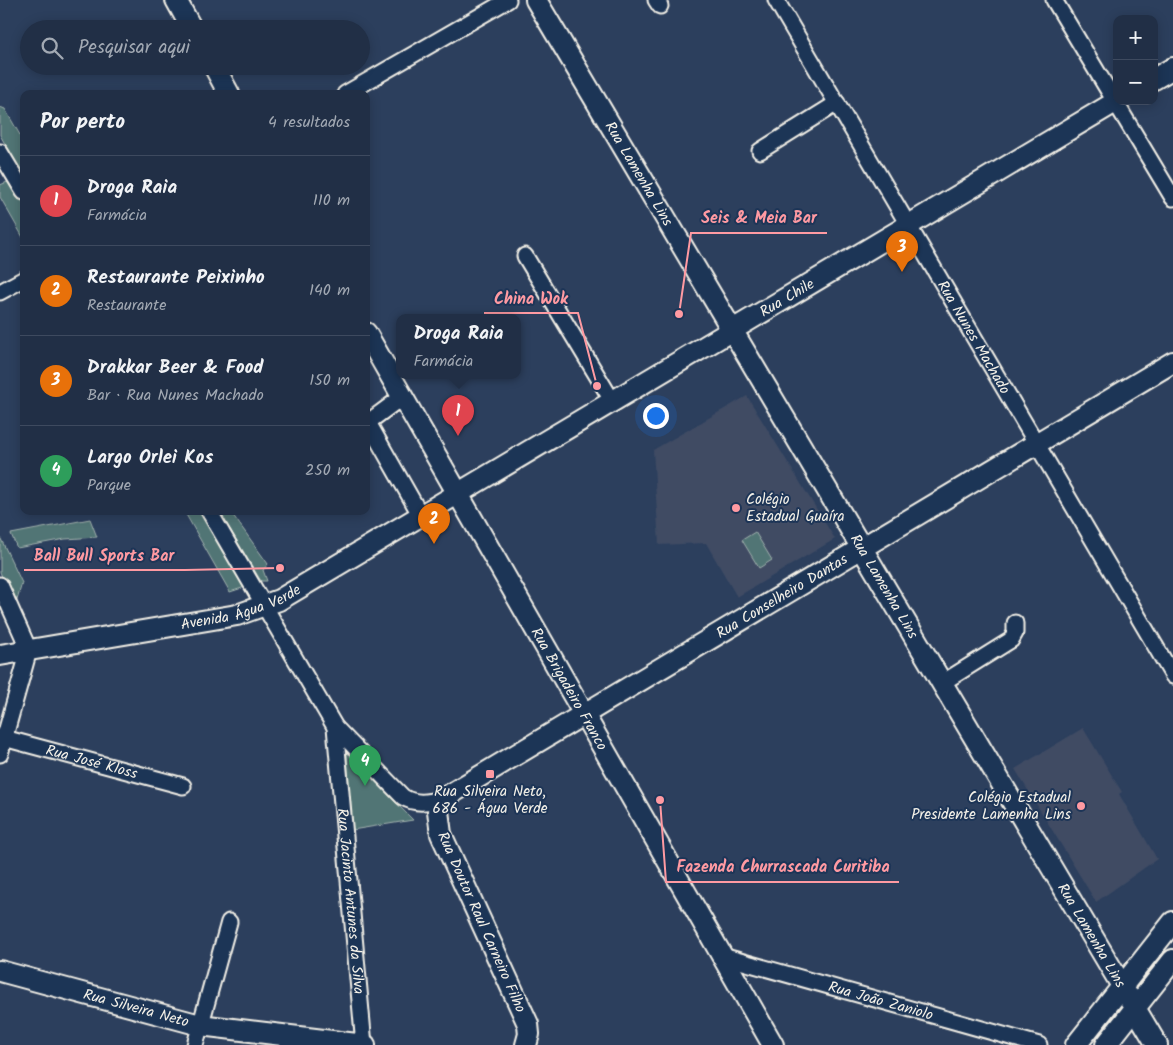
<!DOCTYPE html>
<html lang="pt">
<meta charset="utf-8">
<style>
body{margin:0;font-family:Kalam,sans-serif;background:#2d3b51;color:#f1f3f6}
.controls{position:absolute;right:15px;top:15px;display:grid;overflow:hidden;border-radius:10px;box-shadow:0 2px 12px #0003}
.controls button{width:45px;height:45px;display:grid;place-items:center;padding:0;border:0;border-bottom:1px solid #3e4a5f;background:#212f46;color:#f1f3f6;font:25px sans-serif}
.you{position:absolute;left:655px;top:415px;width:18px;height:18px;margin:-12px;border:4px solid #fff;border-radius:50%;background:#1a73e8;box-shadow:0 0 0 8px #1a73e833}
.badge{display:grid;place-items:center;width:32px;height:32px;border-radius:50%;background:#ea580c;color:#fff;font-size:16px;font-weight:700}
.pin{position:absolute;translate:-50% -41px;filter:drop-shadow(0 1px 2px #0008)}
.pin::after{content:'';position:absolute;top:26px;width:18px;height:15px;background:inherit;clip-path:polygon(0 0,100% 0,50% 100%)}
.popup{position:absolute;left:396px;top:314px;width:125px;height:65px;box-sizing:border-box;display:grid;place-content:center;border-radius:10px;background:#212f46;filter:drop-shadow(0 1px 4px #0005);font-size:16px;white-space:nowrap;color:#a2a9b3}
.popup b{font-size:19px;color:#f1f3f6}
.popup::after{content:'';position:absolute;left:50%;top:100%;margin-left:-10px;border:10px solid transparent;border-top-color:#212f46}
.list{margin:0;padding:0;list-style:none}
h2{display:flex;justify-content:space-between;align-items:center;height:65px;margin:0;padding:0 20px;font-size:21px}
h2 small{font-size:16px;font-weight:400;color:#a2a9b3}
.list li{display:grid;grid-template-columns:32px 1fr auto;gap:15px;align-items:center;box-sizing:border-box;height:90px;padding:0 20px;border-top:1px solid #3e4a5f}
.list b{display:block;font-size:19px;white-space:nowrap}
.list p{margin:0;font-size:16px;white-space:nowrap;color:#a2a9b3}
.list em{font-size:16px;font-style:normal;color:#a2a9b3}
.icon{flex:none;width:28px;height:28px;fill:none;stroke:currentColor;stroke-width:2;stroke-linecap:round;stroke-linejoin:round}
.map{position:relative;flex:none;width:1173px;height:1045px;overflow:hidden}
.search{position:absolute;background:#212f46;box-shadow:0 2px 12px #0003;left:20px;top:20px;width:350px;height:55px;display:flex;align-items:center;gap:12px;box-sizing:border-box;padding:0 18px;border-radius:28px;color:#a2a9b3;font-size:19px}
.panel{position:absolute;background:#212f46;box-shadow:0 2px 12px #0003;left:20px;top:90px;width:350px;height:425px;border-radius:10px}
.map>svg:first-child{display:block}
</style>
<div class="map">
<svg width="1173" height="1045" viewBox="0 0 1173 1045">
<rect width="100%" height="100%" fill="#2c3f5d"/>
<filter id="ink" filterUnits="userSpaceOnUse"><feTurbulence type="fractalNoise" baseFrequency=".02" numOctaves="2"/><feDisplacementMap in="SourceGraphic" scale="10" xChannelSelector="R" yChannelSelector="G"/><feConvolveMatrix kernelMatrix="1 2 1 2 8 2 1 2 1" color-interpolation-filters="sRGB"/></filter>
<g filter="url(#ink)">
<path fill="#3f4b64" d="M 747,396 L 835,539 L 737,597 L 706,543 L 659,545 L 653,450 Z
M 1083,728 L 1122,792 L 1119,794 L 1157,859 L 1096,902 L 1015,769 Z"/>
<path fill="#517474" stroke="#a2b2ae" d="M 0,107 L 5,109 L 24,142 L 24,178 L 0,135 Z
M 15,179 L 24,194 L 24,239 L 0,197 L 0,185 Z
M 184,511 L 214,511 L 257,583 L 230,592 Z
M 219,511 L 230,511 L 268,564 L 263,570 L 267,581 L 261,581 Z
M 90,519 L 97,537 L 65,539 L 17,548 L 11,534 Z
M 755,532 L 772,560 L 759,568 L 742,540 Z
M 0,537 L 22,583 L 15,607 L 0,572 Z
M 347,753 L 413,820 L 352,830 Z"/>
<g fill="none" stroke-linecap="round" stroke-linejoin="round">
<g stroke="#f4f1e8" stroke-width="19">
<g id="minor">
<path d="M 656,0 L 660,6"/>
<path id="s1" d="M 776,0 L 1173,676"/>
<path d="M 1054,0 L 1173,198"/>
<path d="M 345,94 L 508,0"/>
<path d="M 760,151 L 837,103"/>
<path d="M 0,152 L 24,192"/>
<path d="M 525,256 L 613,402"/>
<path d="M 0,292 L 24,279"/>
<path d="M 402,397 L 371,420 L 370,426 L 421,516"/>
<path d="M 209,511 L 335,727 L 403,797 C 416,805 428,802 442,799"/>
<path d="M 0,585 L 29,650 L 0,754"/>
<path d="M 942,683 L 1011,640 L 1015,633 L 1015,623"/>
<path id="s2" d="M 335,727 L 364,1045"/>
<path id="s3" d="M 0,737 L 183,786"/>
<path id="s4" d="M 722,956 L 1039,1045"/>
<path d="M 195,1045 L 229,922"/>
</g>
</g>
<g stroke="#f4f1e8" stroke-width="24">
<g id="major">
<path d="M 176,0 L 192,29"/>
<path id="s5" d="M 536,0 L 1157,1045"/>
<path d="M 214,66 L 229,94"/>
<path d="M 1154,79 L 1173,68"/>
<path id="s6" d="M 366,333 L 773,1045"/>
<path id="s7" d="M 0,655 L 237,615 L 279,600 L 1117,101"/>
<path id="s8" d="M 0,971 L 200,1025 L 365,1045"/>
<path id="s9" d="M 526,1045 L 529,1034 L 528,1024 L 441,834 L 438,811 L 442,799 L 1173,362"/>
<path d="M 1076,1045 L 1173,922"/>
<path d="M 1106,1045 L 1173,960"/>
</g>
</g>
<use href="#minor" stroke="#1d3557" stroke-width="15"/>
<use href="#major" stroke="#1d3557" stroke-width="20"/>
</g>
</g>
<g fill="#ff9aa2" stroke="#1d3557" stroke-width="2">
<circle cx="736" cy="508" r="5"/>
<rect x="485" y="769" width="10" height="10" rx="2.5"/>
<circle cx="1081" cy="806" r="5"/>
</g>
<g text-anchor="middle" stroke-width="4" stroke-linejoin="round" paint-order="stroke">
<g font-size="15" fill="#f4f1e8" stroke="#1d3557">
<text dy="5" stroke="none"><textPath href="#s5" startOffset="202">Rua Lamenha Lins</textPath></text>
<text dy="5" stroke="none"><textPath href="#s7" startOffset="876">Rua Chile</textPath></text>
<text dy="5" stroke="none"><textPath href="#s1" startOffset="391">Rua Nunes Machado</textPath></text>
<text dy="5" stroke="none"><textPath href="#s5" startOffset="682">Rua Lamenha Lins</textPath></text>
<text dy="5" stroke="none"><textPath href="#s9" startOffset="662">Rua Conselheiro Dantas</textPath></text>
<text dy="5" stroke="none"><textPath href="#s7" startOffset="246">Avenida Água Verde</textPath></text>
<text dy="5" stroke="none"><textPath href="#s6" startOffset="410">Rua Brigadeiro Franco</textPath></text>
<text dy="5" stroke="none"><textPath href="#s3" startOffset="95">Rua José Kloss</textPath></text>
<text dy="5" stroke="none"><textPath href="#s2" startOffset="175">Rua Jacinto Antunes da Silva</textPath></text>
<text transform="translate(482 922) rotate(66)" y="5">Rua Doutor Raul Carneiro Filho</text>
<text dy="5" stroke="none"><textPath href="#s5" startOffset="1088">Rua Lamenha Lins</textPath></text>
<text dy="5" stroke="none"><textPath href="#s4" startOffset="165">Rua João Zaniolo</textPath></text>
<text dy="5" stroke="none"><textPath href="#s8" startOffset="141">Rua Silveira Neto</textPath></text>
</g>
<g font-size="15" fill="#f4f1e8" stroke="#1d3557" text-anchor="start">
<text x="746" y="504">Colégio<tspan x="746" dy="17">Estadual Guaíra</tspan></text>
<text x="490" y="796" text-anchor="middle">Rua Silveira Neto,<tspan x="490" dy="17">686 - Água Verde</tspan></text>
<text x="1071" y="802" text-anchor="end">Colégio Estadual<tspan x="1071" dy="17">Presidente Lamenha Lins</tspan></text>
</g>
</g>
<path fill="none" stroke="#ff9aa2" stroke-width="2" d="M679 314L691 233H827M597 386L578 313H484M280 568L185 570H24M660 800L666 882H899"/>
<g fill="#ff9aa2" stroke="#1d3557" stroke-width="2">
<circle cx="679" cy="314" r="5"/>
<circle cx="597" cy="386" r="5"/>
<circle cx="280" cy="568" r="5"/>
<circle cx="660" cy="800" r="5"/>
</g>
<g font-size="16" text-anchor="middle" font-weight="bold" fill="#ff9aa2" stroke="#1d3557" stroke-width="4" stroke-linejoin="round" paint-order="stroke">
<text x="759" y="223">Seis &amp; Meia Bar</text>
<text x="531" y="304">China Wok</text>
<text x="104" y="561">Ball Bull Sports Bar</text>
<text x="783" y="872">Fazenda Churrascada Curitiba</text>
</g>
</svg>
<div class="controls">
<button>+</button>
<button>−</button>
</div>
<div class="you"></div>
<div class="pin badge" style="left:458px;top:436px;background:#e0444e">1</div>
<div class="popup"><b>Droga Raia</b>Farmácia</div>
<div class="pin badge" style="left:434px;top:544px;background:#e8710a">2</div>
<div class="pin badge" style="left:902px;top:272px;background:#e8710a">3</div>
<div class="pin badge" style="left:365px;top:786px;background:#2e9e5b">4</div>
<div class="search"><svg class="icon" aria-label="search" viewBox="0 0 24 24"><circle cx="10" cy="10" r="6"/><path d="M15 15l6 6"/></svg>Pesquisar aqui</div>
<section class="panel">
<h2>Por perto<small>4 resultados</small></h2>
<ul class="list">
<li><span class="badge" style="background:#e0444e">1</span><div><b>Droga Raia</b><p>Farmácia</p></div><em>110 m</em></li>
<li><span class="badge" style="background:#e8710a">2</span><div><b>Restaurante Peixinho</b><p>Restaurante</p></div><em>140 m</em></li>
<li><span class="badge" style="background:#e8710a">3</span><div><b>Drakkar Beer &amp; Food</b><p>Bar · Rua Nunes Machado</p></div><em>150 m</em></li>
<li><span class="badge" style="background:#2e9e5b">4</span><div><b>Largo Orlei Kos</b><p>Parque</p></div><em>250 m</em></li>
</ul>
</section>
</div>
